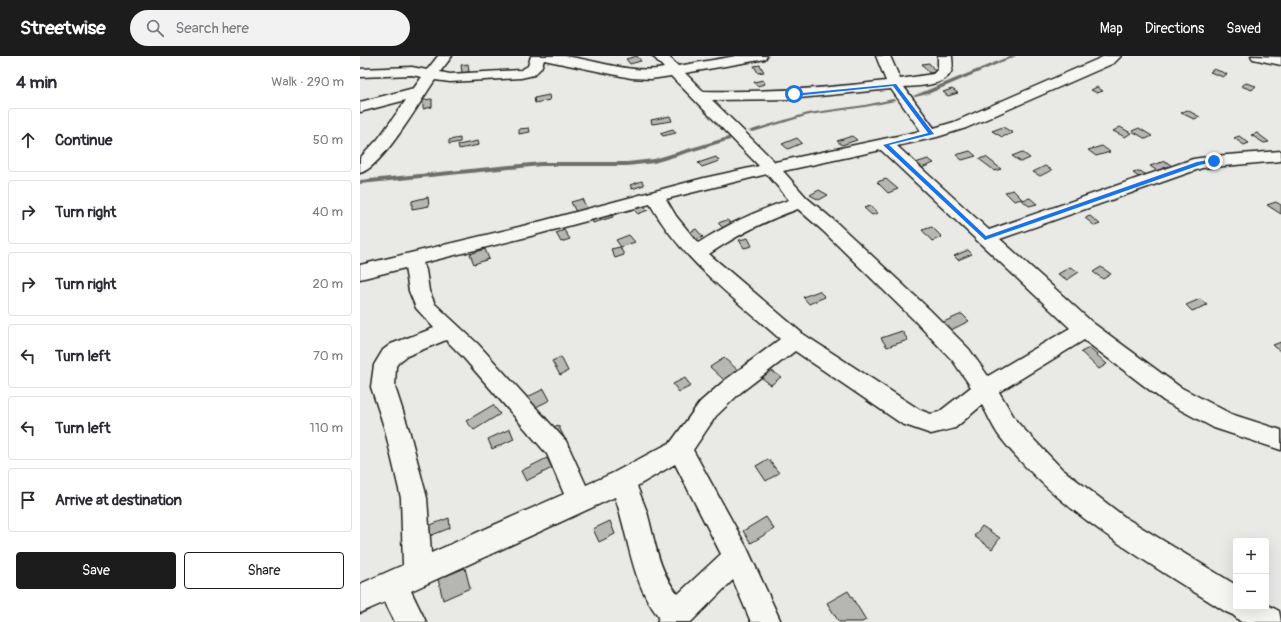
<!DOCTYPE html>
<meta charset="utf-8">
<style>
body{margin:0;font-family:Pangolin,sans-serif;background:#f2f2f3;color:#2b2b33}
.controls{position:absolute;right:12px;bottom:12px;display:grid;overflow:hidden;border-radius:4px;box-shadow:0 4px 16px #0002}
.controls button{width:36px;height:36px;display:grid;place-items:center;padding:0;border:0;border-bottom:1px solid #e1e1e2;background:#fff;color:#2b2b33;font:20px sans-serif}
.stop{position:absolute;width:12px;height:12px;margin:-9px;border:3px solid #1a73e8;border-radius:50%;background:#fff}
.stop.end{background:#1a73e8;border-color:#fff;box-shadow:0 1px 4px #0008}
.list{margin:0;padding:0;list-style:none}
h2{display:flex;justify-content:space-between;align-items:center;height:52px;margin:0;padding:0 16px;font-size:17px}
h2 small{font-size:13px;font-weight:400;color:#7c7c81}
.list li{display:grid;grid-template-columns:26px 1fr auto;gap:12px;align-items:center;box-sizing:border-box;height:64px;margin:0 8px 8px;padding:0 8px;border:1px solid #e1e1e2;border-radius:4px}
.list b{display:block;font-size:15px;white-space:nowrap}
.list em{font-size:13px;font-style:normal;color:#7c7c81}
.actions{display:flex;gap:8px;padding:12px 16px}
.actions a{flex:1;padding:9px 0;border:1px solid #1c1c1c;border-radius:4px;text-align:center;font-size:14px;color:#1c1c1c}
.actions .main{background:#1c1c1c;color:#fff}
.icon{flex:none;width:22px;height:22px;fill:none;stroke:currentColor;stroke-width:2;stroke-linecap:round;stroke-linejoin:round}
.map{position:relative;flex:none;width:921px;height:566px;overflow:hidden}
header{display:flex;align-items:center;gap:24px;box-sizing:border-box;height:56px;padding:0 20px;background:#1c1c1c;color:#fff}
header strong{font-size:19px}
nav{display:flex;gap:22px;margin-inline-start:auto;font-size:14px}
.search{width:280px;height:36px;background:#f2f2f3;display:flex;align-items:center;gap:10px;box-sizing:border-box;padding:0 14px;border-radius:22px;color:#7c7c81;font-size:15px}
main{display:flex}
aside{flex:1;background:#fff}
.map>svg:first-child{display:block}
</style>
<header>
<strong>Streetwise</strong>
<div class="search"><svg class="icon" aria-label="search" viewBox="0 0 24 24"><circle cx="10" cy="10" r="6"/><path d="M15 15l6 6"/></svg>Search here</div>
<nav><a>Map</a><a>Directions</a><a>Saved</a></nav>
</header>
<main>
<aside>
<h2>4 min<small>Walk · 290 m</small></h2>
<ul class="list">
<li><svg class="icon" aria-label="ahead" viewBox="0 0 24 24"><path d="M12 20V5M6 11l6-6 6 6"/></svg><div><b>Continue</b></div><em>50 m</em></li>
<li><svg class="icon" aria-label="right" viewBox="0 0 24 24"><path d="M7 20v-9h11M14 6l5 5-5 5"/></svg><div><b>Turn right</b></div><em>40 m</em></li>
<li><svg class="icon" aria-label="right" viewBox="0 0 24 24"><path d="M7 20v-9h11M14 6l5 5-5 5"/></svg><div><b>Turn right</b></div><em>20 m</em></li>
<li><svg class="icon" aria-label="left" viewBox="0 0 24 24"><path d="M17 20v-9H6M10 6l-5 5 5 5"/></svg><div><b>Turn left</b></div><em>70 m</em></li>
<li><svg class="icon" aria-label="left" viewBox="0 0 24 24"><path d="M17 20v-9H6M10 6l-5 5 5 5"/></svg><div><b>Turn left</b></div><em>110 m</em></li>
<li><svg class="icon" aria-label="arrive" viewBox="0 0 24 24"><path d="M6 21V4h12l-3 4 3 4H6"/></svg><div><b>Arrive at destination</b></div></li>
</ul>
<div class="actions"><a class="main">Save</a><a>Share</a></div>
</aside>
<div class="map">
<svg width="921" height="566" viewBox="0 0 921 566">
<rect width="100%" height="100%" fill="#e9e9e5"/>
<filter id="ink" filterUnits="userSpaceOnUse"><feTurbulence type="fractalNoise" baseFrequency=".025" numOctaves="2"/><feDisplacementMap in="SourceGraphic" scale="8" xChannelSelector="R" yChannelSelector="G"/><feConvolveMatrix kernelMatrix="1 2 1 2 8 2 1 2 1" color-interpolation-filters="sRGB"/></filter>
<g filter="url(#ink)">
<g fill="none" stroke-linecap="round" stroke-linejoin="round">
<path fill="#6d6d6c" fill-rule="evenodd" d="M 650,0 L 656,0 L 568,38 L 555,41 L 553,40 Z
M 533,43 L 535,44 L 535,45 L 505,51 L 449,59 L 393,76 L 388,75 L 448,57 L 505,49 Z
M 368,81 L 370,82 L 370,84 L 294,107 L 267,110 L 181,110 L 0,128 L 0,124 L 181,106 L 267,106 L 294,103 Z"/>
</g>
<path fill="#b6b6b3" stroke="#1c1c1c" d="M 277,0 L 281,5 L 270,8 L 266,3 Z
M 569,7 L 576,16 L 569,17 L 562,8 Z
M 108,8 L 109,16 L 102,17 L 101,9 Z
M 400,9 L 404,16 L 398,17 L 394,10 Z
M 854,13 L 867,18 L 863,21 L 850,16 Z
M 403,24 L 405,28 L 397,30 L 394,26 Z
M 886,27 L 896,30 L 892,34 L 881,30 Z
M 737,31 L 743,35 L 737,37 L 731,34 Z
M 592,33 L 598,37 L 588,40 L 583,36 Z
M 189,39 L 190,44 L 175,47 L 174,42 Z
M 72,43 L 72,51 L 63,53 L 63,44 Z
M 827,54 L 840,61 L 834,63 L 821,57 Z
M 310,60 L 312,65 L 292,68 L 291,64 Z
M 643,71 L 653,77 L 642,81 L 632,75 Z
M 760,71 L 771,77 L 765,81 L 753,75 Z
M 169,72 L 170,76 L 159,78 L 159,73 Z
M 779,72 L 792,80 L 786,83 L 772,75 Z
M 313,73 L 316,77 L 303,80 L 300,77 Z
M 897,77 L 909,86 L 904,87 L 891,79 Z
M 492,80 L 497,84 L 482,89 L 477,85 Z
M 879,80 L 889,87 L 884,89 L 874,82 Z
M 100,82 L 100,86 L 89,88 L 89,84 Z
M 437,82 L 442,87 L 428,93 L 422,88 Z
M 118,85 L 119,89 L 99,93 L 98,89 Z
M 742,90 L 750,96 L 736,100 L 728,94 Z
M 610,95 L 616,100 L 602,104 L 596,99 Z
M 662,96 L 670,102 L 661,106 L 652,100 Z
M 356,101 L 359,105 L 342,111 L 338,107 Z
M 626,101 L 641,113 L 635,115 L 619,103 Z
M 568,103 L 574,107 L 559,113 L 552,108 Z
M 805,105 L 818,114 L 803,119 L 790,110 Z
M 685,110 L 692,114 L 680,120 L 673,116 Z
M 780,115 L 792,122 L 785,125 L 773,117 Z
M 526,123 L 538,133 L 528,137 L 517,126 Z
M 282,125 L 284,129 L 272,133 L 270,129 Z
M 459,134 L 468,139 L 459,144 L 450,139 Z
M 653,134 L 662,143 L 654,145 L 645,136 Z
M 68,141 L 69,150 L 52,153 L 52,145 Z
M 670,142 L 677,148 L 669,150 L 662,144 Z
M 222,143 L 228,154 L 217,158 L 211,146 Z
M 280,146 L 288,154 L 278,158 L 270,150 Z
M 916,146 L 921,149 L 921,158 L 907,149 Z
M 510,150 L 518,157 L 512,159 L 504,152 Z
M 251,157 L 253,161 L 233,167 L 231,162 Z
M 730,160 L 740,168 L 735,170 L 725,162 Z
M 367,164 L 373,169 L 364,173 L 358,167 Z
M 572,171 L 582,181 L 572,185 L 562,174 Z
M 336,173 L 343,181 L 335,184 L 328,177 Z
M 204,174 L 210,183 L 201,186 L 196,177 Z
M 269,179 L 275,186 L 261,191 L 256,184 Z
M 388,182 L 392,190 L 384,192 L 379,184 Z
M 260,191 L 264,199 L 255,202 L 251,193 Z
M 125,193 L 129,203 L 114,208 L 110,198 Z
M 608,194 L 612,198 L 598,204 L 594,200 Z
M 710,211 L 719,216 L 707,224 L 698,218 Z
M 741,211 L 751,218 L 743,223 L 733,216 Z
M 459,235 L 465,241 L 449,248 L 443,241 Z
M 840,243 L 847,249 L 832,255 L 826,249 Z
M 602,258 L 609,265 L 589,275 L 581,267 Z
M 542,275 L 548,284 L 527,291 L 521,282 Z
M 921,286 L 921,296 L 913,289 Z
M 729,292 L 747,308 L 739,313 L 721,296 Z
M 201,301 L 208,315 L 200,319 L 192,305 Z
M 364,302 L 379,315 L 364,324 L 350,311 Z
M 406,311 L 421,321 L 411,329 L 397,318 Z
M 325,322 L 331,330 L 319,336 L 313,328 Z
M 184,333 L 190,344 L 166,356 L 159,345 Z
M 133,349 L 140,358 L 114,374 L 106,365 Z
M 198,369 L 204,381 L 193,387 L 187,374 Z
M 150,373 L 154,383 L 132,393 L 128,383 Z
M 187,402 L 192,412 L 166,425 L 161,415 Z
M 408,403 L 419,417 L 406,425 L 396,410 Z
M 406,461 L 414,473 L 391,487 L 383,475 Z
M 89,462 L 90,472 L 62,483 L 60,473 Z
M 250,465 L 255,478 L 239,486 L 233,473 Z
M 622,470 L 640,482 L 632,493 L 614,480 Z
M 105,512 L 110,532 L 83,544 L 78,523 Z
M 488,535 L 506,564 L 502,566 L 479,566 L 467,547 Z"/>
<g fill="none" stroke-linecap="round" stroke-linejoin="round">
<g stroke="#1c1c1c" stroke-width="3">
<path id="minor" d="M 78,0 L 92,0 L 80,16 L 90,18 L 161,14 L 168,10 L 171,0 C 182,0 194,0 205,0 C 239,5 270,18 304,12 L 293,0 L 308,0 L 318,10 L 376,0 L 407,0 L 405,3 L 400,4 L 325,17 L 343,35 C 404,36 465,33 526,25 L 516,0 L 530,0 L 540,23 L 573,18 L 578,13 L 578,0 L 592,0 C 592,5 594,11 591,16 C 585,30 558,30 544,31 L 574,72 L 594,66 L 745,0 L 761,0 L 754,7 L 606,72 L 577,81 L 537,90 L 629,174 L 833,103 L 854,100 L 921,95 L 921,105 L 842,112 L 640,183 L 733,267 L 820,331 L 871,358 L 921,374 L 921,394 L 854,372 L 804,345 L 724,284 L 639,336 L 657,366 L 702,413 L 766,462 L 876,529 L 876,551 L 906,551 L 906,548 L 919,555 L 921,566 L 881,566 L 873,559 L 866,556 C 786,505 699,457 640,381 C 633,372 628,359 622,349 L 595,372 L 571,378 L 542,368 L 435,295 L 380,337 L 356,360 L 333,394 L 387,492 L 421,566 L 391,566 L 373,524 L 331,566 L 297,566 L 299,561 C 271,527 269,481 255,441 L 51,535 L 66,566 L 35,566 L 25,546 L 0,557 L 0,528 L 43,509 L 41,442 L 25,374 L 11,331 L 14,309 L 23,294 L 31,288 L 74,272 L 56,252 L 49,235 L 45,212 L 0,223 L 0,209 L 159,171 L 344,122 L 399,110 L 311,20 L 291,23 L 271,22 L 184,4 L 181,12 L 174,19 L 161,22 L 90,26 L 75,24 C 61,44 22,112 0,117 L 0,102 L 18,83 L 46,44 L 0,56 L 0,46 L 54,32 L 62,21 L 52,19 L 0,21 L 0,13 L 52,11 L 67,14 ZM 531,33 L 561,75 L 415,106 L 352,44 L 429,43 ZM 521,94 L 710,272 L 628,320 L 609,293 L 569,253 L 477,167 L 447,142 L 423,115 ZM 407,118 L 429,144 C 396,155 368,168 338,187 L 316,160 L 306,143 ZM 290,148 C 321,203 374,242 420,283 L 364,325 L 340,346 L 311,386 L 253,417 L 226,429 L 206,385 L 118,288 L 75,248 L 69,235 L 66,214 L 63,207 L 167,181 ZM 438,153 L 463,175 L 553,263 L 593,305 L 611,331 L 579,356 L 571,358 L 560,354 L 443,278 L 349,198 C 379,178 404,165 438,153 ZM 86,284 L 102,300 L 187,398 L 204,438 L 71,497 L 67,442 L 49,374 L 35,331 L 36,310 L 39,306 L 47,300 ZM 315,408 L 361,498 L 318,538 C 298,515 295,484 287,456 C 284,447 280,439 277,430 Z
M 891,0 L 921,1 L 921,9 L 893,3 Z"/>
</g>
<use href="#minor" fill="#f6f6f2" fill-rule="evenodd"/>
</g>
</g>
<path fill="#1a73e8" d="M 536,28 L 574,78 L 529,89 L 626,180 L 837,106 L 854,103 L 857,105 L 840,109 L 625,184 L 523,89 L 568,77 L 533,30 L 434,40 L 432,38 Z"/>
</svg>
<div class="controls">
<button>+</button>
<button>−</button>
</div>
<div class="stop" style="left:434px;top:38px"></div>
<div class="stop end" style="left:854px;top:105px"></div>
</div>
</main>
